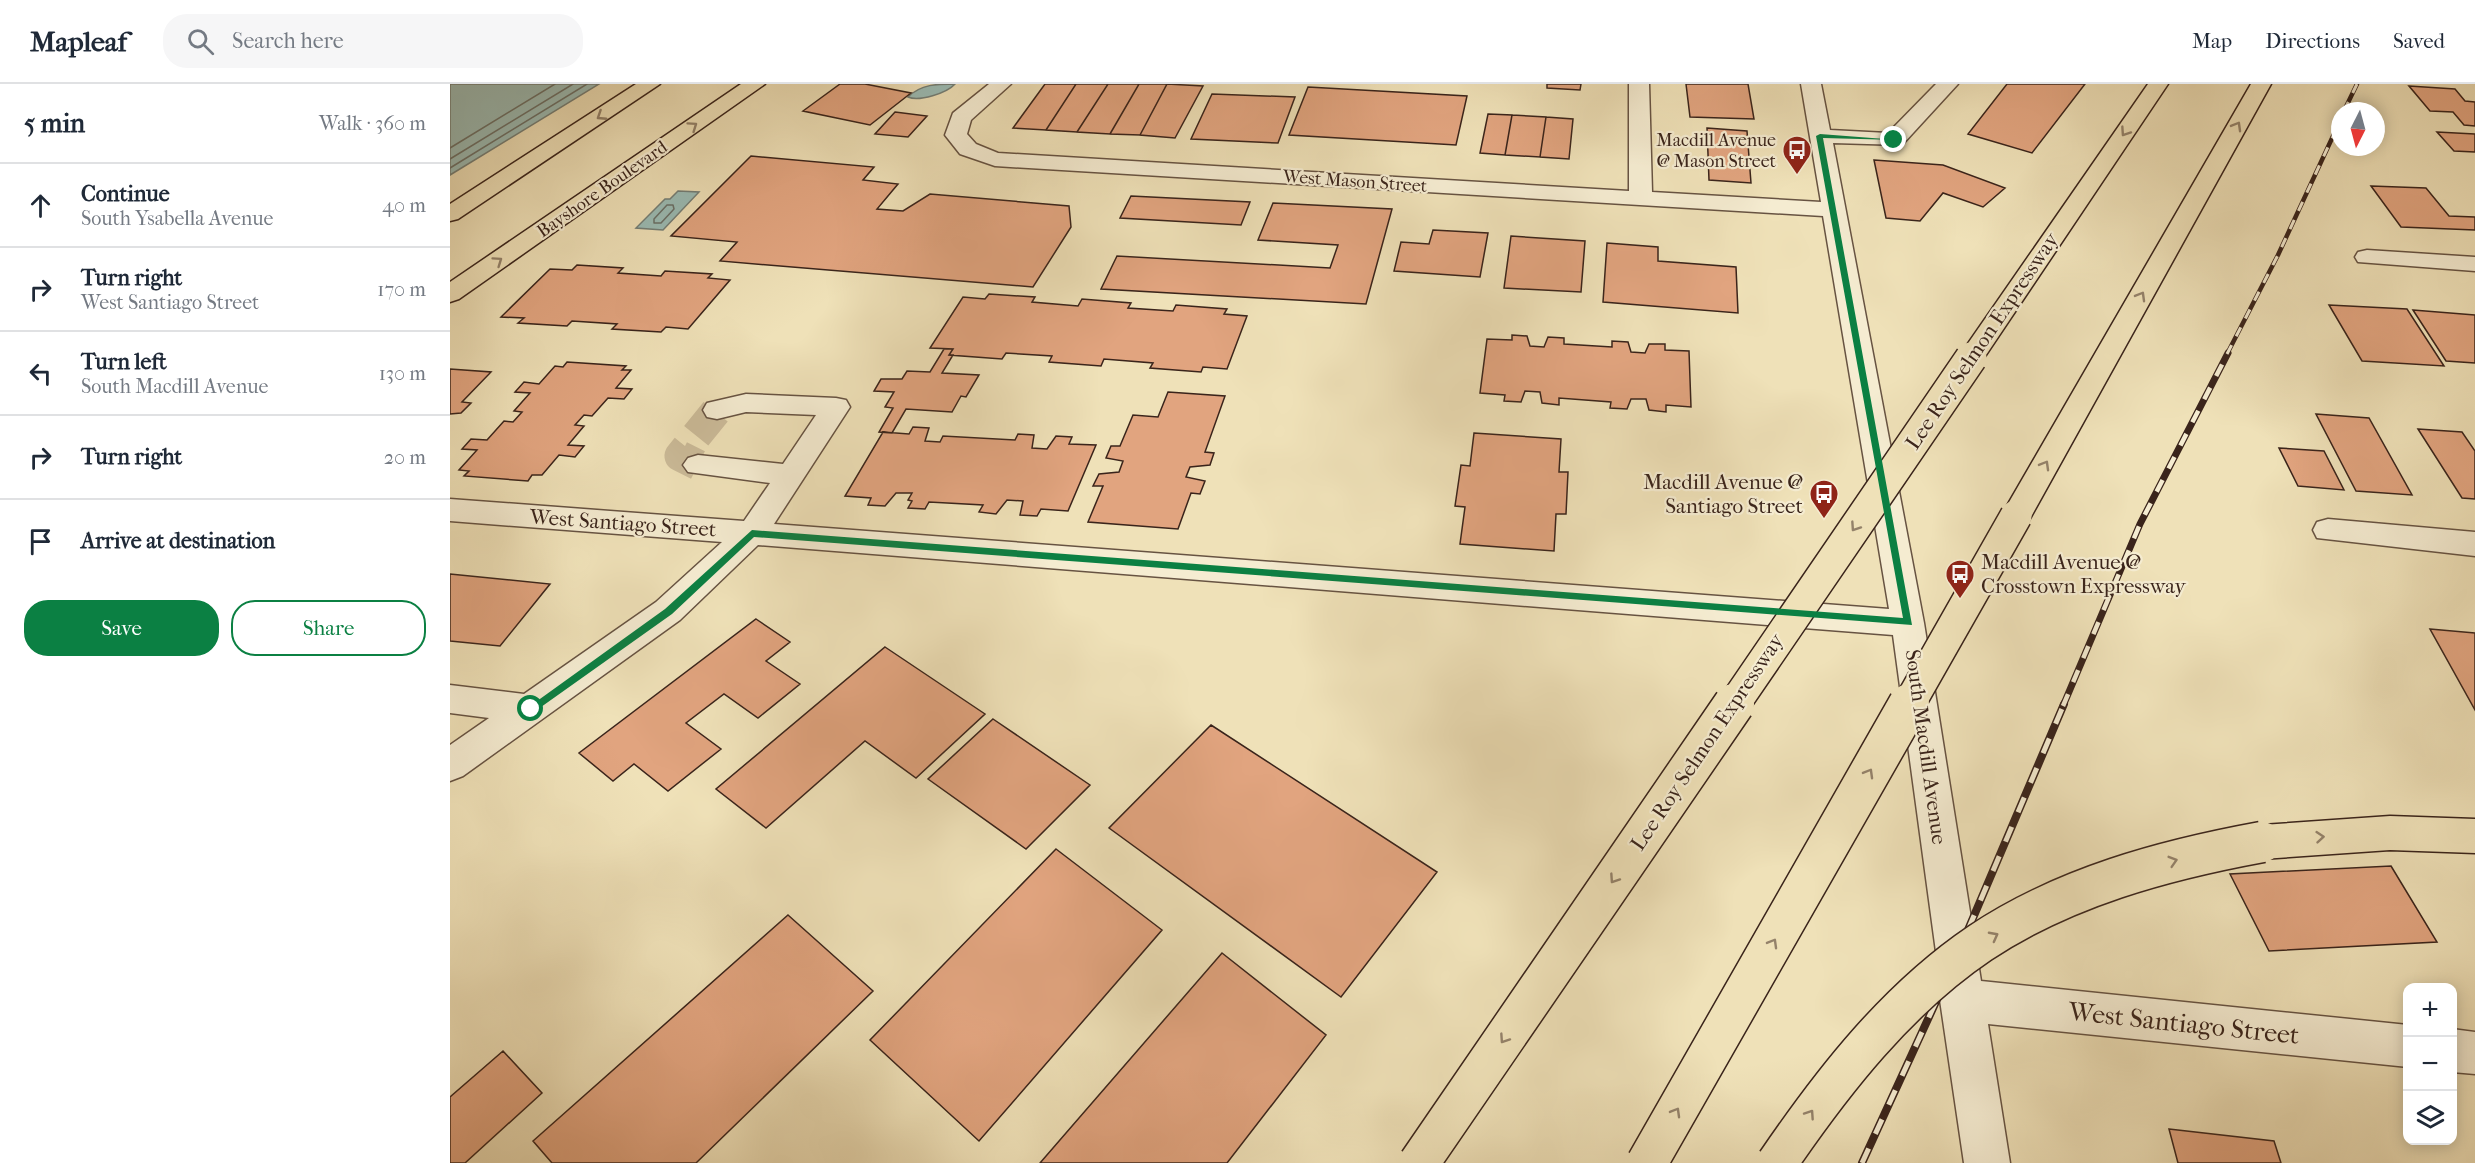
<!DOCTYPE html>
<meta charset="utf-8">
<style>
body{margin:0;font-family:"IM FELL French Canon",serif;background:#f6f6f7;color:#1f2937}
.controls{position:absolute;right:18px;bottom:18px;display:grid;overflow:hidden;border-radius:12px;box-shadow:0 3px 15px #0003}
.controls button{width:54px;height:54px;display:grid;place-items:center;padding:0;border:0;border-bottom:2px solid #e0e1e3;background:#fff;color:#1f2937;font:30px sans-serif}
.compass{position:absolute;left:1881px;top:18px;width:54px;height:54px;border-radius:50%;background:#fff;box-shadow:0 3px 15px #0003;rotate:186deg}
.stop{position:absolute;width:18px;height:18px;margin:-14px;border:4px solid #0b8043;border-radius:50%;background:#fff}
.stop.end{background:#0b8043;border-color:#fff;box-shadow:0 2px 6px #0008}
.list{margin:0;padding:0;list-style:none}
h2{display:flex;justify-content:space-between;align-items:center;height:78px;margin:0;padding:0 24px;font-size:26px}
h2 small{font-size:20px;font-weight:400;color:#747a83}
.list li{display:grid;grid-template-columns:39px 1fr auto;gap:18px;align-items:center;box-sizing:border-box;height:84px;padding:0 24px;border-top:2px solid #e0e1e3}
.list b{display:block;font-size:22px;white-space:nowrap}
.list p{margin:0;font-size:20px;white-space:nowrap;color:#747a83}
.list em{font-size:20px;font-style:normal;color:#747a83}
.actions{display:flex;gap:12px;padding:18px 24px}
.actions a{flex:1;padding:14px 0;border:2px solid #0b8043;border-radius:24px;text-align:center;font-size:21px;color:#0b8043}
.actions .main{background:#0b8043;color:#fff}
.icon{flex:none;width:33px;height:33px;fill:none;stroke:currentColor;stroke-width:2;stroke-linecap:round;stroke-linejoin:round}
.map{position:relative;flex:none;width:2025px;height:1079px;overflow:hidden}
header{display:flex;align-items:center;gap:36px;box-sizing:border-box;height:84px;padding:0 30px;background:#fff;border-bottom:2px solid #e0e1e3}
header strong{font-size:28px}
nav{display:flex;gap:33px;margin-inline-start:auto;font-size:21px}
.search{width:420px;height:54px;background:#f6f6f7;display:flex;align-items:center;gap:15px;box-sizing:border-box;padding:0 21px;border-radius:24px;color:#747a83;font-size:22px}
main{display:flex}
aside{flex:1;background:#fff}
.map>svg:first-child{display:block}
</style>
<header>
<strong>Mapleaf</strong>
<div class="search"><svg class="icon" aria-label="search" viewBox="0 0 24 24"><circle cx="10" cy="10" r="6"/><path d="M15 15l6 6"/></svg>Search here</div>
<nav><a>Map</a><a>Directions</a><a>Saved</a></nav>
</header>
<main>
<aside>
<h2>5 min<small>Walk · 360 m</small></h2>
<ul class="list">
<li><svg class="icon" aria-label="ahead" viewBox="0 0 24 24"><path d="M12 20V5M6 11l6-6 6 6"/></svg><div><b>Continue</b><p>South Ysabella Avenue</p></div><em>40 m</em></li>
<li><svg class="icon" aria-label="right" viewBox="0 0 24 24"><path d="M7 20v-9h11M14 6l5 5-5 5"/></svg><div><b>Turn right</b><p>West Santiago Street</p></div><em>170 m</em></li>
<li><svg class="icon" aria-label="left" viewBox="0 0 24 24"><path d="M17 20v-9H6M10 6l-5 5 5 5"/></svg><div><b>Turn left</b><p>South Macdill Avenue</p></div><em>130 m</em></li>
<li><svg class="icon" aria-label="right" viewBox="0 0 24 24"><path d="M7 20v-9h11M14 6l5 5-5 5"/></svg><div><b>Turn right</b></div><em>20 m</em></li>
<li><svg class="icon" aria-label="arrive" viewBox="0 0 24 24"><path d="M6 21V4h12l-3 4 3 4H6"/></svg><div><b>Arrive at destination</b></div></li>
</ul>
<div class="actions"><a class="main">Save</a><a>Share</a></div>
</aside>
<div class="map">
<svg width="2025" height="1079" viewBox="0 0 2025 1079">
<rect width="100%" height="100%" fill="#efe1b8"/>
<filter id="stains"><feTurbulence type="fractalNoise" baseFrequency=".00333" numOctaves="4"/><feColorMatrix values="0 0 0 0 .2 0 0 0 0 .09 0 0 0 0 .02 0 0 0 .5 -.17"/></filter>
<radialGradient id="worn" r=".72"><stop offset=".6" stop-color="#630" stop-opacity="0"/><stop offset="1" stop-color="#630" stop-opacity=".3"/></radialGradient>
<path fill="#9bbcb5" stroke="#747f77" stroke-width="1.5" d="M 0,0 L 149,0 L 0,91 Z
M 505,0 C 497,9 469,18 458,13 C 471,0 487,0 505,0 Z
M 228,107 L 249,108 L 213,146 L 186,144 L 215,115 L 220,115 Z"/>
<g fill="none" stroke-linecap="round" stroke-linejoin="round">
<path stroke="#6a7068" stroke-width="1.5" d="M 0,64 L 105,0
M 0,75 L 123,0
M 0,84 L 137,0
M 217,121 L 223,121 L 224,125 L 211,139 L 204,139 L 204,135 Z"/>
</g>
<path fill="#e1a47f" stroke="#3a241b" stroke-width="1.5" d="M 390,0 L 415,0 L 461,9 L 420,41 L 353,27 Z
M 595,0 L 626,0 L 596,46 L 563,44 Z
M 626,0 L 658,0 L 627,48 L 596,46 Z
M 658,0 L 689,0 L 660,50 L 627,48 Z
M 689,0 L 717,0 L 690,51 L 660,50 Z
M 717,0 L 753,2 L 725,54 L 690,51 Z
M 1097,0 L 1131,0 L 1130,6 L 1097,4 Z
M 1236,0 L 1298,0 L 1304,35 L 1240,33 Z
M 1557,0 L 1635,0 L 1582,69 L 1518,50 Z
M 1959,2 L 2005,5 L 2015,17 L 2025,18 L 2025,42 L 2014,41 L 2003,28 L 1980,27 Z
M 858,3 L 1017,12 L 1006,61 L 839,51 Z
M 762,10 L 845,13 L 828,59 L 741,55 Z
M 445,28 L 477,32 L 458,53 L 425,50 Z
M 1038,30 L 1062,31 L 1055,71 L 1030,69 Z
M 1062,31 L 1096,33 L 1090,73 L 1055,71 Z
M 1096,33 L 1123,35 L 1119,75 L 1090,73 Z
M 1257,44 L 1297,47 L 1301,99 L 1259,96 Z
M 1987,48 L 2025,50 L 2025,68 L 2004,67 Z
M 301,72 L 424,83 L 413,96 L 448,100 L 427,125 L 453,127 L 480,110 L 619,122 L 621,143 L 583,203 L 270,177 L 287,158 L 221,152 Z
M 1424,76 L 1493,81 L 1555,104 L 1533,123 L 1493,109 L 1470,137 L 1436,134 Z
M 1921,102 L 1976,104 L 1999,132 L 2025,133 L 2025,146 L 1951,143 Z
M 681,112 L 800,118 L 791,141 L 670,134 Z
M 823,119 L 942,125 L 916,220 L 651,205 L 667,172 L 880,184 L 888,161 L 808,156 Z
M 983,146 L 1038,149 L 1030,193 L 944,187 L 951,158 L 979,160 Z
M 1061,152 L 1135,157 L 1131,208 L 1054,204 Z
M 1157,159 L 1208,163 L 1208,177 L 1286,183 L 1288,229 L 1153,218 Z
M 127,181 L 173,184 L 168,189 L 211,192 L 215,187 L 262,190 L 258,194 L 280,196 L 238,245 L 216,243 L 211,248 L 162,245 L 167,240 L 122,237 L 117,242 L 68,239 L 74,234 L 51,233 L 100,185 L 122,186 Z
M 539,210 L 585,213 L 582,218 L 628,222 L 632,215 L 681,219 L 678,224 L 723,227 L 726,221 L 777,225 L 774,230 L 797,232 L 777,285 L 753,283 L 751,288 L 700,284 L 703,279 L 654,275 L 651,282 L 599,278 L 602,272 L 556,269 L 552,275 L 499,271 L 503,265 L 480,264 L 513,213 L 535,215 Z
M 1879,221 L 1957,225 L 1994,282 L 1912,277 Z
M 1963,226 L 2025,231 L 2025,279 L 1996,277 Z
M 1062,251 L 1077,252 L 1080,262 L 1094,263 L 1098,253 L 1114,254 L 1114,260 L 1162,263 L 1162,257 L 1178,258 L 1181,268 L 1195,269 L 1199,260 L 1215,260 L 1215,266 L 1239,267 L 1241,323 L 1216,321 L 1216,328 L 1199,326 L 1196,315 L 1181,315 L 1177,325 L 1160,324 L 1161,318 L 1109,314 L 1109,321 L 1092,319 L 1090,308 L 1075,307 L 1071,318 L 1054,317 L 1055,311 L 1030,309 L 1037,255 L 1062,256 Z
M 494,265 L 503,265 L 499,271 L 503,271 L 492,289 L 529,291 L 516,313 L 511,312 L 502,328 L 456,325 L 442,349 L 429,348 L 443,324 L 435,323 L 444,308 L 424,307 L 431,295 L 452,295 L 457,287 L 480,288 Z
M 117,278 L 176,282 L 172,286 L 181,286 L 166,304 L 182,305 L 174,315 L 158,314 L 142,332 L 134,331 L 125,341 L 134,342 L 118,361 L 134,362 L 125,373 L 109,371 L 92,391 L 82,391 L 78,397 L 14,392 L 19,387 L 9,386 L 27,366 L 12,365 L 21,355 L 37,356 L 54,337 L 63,338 L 72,328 L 64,327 L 80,309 L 65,308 L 74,298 L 89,300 L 105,282 L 113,283 Z
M 0,285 L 41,288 L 12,318 L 21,319 L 11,329 L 0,330 Z
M 718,308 L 775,312 L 755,368 L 764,369 L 760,381 L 740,383 L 736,393 L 755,397 L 750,410 L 741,409 L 728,445 L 638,438 L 653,402 L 643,402 L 649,390 L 669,388 L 673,377 L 656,374 L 661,362 L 670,362 L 683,331 L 708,333 Z
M 1866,330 L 1919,334 L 1962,411 L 1906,407 Z
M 463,343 L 479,344 L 475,357 L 490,358 L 493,352 L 565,356 L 568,350 L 584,351 L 582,364 L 597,365 L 606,352 L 622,353 L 619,360 L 646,361 L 618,427 L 591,425 L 587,432 L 570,431 L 573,417 L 557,416 L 546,430 L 529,428 L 533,421 L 479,418 L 475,425 L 458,424 L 462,417 L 458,416 L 462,409 L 446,409 L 435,422 L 418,421 L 421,414 L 395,412 L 433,348 L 459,350 Z
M 1968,345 L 2012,348 L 2025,367 L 2025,415 L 2012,414 Z
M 1024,349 L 1111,355 L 1109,388 L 1118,388 L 1116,430 L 1106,430 L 1104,467 L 1010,460 L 1015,423 L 1005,422 L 1011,381 L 1020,382 Z
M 1829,364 L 1874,367 L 1894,406 L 1848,402 Z
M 0,490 L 100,500 L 50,562 L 0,557 Z
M 306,535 L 340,558 L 316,577 L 350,600 L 308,634 L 274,610 L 236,639 L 271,665 L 218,707 L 184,680 L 163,697 L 129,669 Z
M 1980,545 L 2025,549 L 2025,626 Z
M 435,563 L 535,630 L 466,694 L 415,657 L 316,744 L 266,705 Z
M 543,635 L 640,701 L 576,765 L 478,695 Z
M 761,641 L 987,788 L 891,913 L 659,744 Z
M 606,765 L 712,846 L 529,1057 L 420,956 Z
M 1941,782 L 1987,858 L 1819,867 L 1780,790 Z
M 338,831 L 423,907 L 246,1079 L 102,1079 L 83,1057 Z
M 772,869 L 876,951 L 777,1079 L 590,1079 Z
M 53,967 L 92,1009 L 15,1079 L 0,1079 L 0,1013 Z
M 1719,1045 L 1824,1057 L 1831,1079 L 1728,1079 Z"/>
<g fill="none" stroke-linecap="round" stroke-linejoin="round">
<path stroke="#cbbb99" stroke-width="31" stroke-dasharray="31 15" stroke-linecap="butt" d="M 248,381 L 230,372 L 267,326"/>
<g stroke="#675342" stroke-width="3">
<path id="minor" d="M 539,0 L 561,0 L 521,36 L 517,50 L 526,60 L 548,69 L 1179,107 L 1179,0 L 1199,0 L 1202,108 L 1371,118 L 1351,0 L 1371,0 L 1380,46 L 1438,49 L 1486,0 L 1508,0 L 1452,61 L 1383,59 L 1474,539 L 1531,897 L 1958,941 L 1958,983 L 1538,940 L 1560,1079 L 1514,1079 L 1490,916 L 1492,912 L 1443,551 L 308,461 L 230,536 L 13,692 L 0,697 L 0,661 L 39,634 L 0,629 L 0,601 L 74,610 L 206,518 L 272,458 L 0,437 L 0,415 L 294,437 L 320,399 L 238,388 L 233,381 L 238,374 L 248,371 L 333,380 L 366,331 L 296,328 L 267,335 L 257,333 L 253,326 L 257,319 L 296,310 L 386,314 L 396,316 L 400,323 L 324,440 L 1439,525 L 1373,132 L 545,82 L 510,70 L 495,51 L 503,29 Z
M 1917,166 L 2025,173 L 2025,187 L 1908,178 L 1905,173 L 1908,168 Z
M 1878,435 L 2025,448 L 2025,472 L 1867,454 L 1863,446 L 1867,438 Z
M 2002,945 L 2025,948 L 2025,990 L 2002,988 Z"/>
</g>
<g stroke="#3a241b" stroke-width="3">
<path id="major" d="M 186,0 L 210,0 L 8,135 L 0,137 L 0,120 Z
M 291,0 L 315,0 L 9,215 L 0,218 L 0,198 Z"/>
</g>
<g stroke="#3a241b" stroke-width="3">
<path id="highway" d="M 1698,0 L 1718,0 L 1530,280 L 1521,283 L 1512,280 L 1508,274 L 1512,268 Z
M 1801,0 L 1821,0 L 1577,440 L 1566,443 L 1555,440 L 1551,432 Z
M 1940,732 L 2025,735 L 2025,769 L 1940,766 L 1812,775 L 1799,770 L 1793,758 L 1799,746 L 1812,741 Z"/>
</g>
<use href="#minor" fill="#f5ecd1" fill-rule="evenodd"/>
<use href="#major" fill="#efe1b8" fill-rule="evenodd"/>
<use href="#highway" fill="#efe1b8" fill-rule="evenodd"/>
<g stroke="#3a241b" stroke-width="4.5">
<path id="rail-far2" d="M 1894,27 L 1907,0
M 1777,270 L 1828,171 L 1890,37"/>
</g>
<g stroke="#3a241b" stroke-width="7">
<path id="rail-far1" d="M 1613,622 L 1690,440 L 1778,269"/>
</g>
<g stroke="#3a241b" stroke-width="8">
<path id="rail" d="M 1412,1079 L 1506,874 L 1614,620"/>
</g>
<use href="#rail-far2" stroke="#f5ecd1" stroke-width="3" stroke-dasharray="10" stroke-linecap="butt"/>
<use href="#rail-far1" stroke="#f5ecd1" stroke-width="4.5" stroke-dasharray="13" stroke-linecap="butt"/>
<use href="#rail" stroke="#f5ecd1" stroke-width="5" stroke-dasharray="16" stroke-linecap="butt"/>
<g stroke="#3a241b" stroke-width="34" stroke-linecap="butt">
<path id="highway-bridge-far1" d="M 1283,622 L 1521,274
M 1458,622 L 1566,432"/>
</g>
<g stroke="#3a241b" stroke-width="43" stroke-linecap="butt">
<path id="highway-bridge" d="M 969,1079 L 1284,620
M 1197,1079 L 1459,620
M 1327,1079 C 1383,997 1447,915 1530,859 C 1614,803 1714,776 1812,758"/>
</g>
<use href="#highway-bridge-far1" stroke="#efe1b8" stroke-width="31"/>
<use href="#highway-bridge" stroke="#efe1b8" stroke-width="40"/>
</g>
<defs><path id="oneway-chevron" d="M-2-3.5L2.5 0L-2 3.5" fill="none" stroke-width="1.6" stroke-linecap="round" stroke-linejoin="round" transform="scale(1.5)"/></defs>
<g stroke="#94826a">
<use href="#oneway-chevron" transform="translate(151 32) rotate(147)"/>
<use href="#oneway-chevron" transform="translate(243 42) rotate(-35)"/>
<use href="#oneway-chevron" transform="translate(1787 42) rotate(-60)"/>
<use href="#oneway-chevron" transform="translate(1675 48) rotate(124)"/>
<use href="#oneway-chevron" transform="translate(48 177) rotate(-35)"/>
<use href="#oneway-chevron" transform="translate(1691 212) rotate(-60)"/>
<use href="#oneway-chevron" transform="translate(1595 381) rotate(-60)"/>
<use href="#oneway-chevron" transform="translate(1405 443) rotate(124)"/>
<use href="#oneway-chevron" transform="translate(1419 689) rotate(-60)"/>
<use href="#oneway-chevron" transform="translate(1870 753) rotate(-5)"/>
<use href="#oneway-chevron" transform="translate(1723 777) rotate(-17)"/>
<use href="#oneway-chevron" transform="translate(1164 795) rotate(124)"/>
<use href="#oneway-chevron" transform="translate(1544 852) rotate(-28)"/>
<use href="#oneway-chevron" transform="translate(1323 859) rotate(-60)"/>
<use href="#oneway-chevron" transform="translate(1054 955) rotate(124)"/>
<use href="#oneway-chevron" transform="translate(1226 1028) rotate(-60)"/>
<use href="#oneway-chevron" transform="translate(1360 1030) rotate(-56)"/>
</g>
<path fill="#0b8043" d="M 1370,50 L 1448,56 L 1373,54 L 1462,541 L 304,453 L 222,530 L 84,628 L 81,629 L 76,625 L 215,525 L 302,446 L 1453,534 L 1366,52 Z"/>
<defs>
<g id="bus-pin" transform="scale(1.5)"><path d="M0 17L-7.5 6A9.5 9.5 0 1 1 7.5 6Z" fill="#8f2418" stroke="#f5ecd1"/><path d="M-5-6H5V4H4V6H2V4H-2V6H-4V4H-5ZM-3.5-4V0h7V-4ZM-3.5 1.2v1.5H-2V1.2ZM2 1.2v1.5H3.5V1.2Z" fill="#fff"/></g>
</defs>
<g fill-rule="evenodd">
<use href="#bus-pin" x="1347" y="66"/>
<use href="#bus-pin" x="1374" y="410"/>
<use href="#bus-pin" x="1510" y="490"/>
</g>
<g text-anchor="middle" stroke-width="4.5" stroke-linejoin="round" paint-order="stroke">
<g font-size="18" fill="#3a241b" stroke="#f5ecd1" text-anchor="end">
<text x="1326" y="62">Macdill Avenue<tspan x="1326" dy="21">@ Mason Street</tspan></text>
</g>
<g font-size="18" fill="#3a241b" stroke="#f5ecd1">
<text transform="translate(905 97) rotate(4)" y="6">West Mason Street</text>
<text transform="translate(152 105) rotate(-35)" y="6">Bayshore Boulevard</text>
</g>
<g font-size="21" fill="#3a241b" stroke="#f5ecd1">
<text transform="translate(1532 257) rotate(-56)" y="7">Lee Roy Selmon Expressway</text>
<text transform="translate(173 439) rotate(4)" y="7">West Santiago Street</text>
<text transform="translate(1257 658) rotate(-56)" y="7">Lee Roy Selmon Expressway</text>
<text transform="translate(1476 663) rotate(82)" y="7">South Macdill Avenue</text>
</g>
<g font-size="21" fill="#3a241b" stroke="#f5ecd1" text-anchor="end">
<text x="1353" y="405">Macdill Avenue @<tspan x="1353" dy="24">Santiago Street</tspan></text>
<text x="1531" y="485" text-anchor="start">Macdill Avenue @<tspan x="1531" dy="24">Crosstown Expressway</tspan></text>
</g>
<g font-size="26" fill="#3a241b" stroke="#f5ecd1">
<text transform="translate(1734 939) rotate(6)" y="9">West Santiago Street</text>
</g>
</g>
<rect width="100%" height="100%" filter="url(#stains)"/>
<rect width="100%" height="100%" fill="url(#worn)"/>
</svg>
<div class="controls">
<button>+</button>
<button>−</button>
<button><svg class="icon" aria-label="layers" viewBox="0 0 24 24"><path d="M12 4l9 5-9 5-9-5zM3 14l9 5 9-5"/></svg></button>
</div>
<svg class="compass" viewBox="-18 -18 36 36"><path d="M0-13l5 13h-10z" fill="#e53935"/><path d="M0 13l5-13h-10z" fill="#747a83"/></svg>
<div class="stop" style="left:81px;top:625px"></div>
<div class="stop end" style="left:1444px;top:56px"></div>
</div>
</main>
